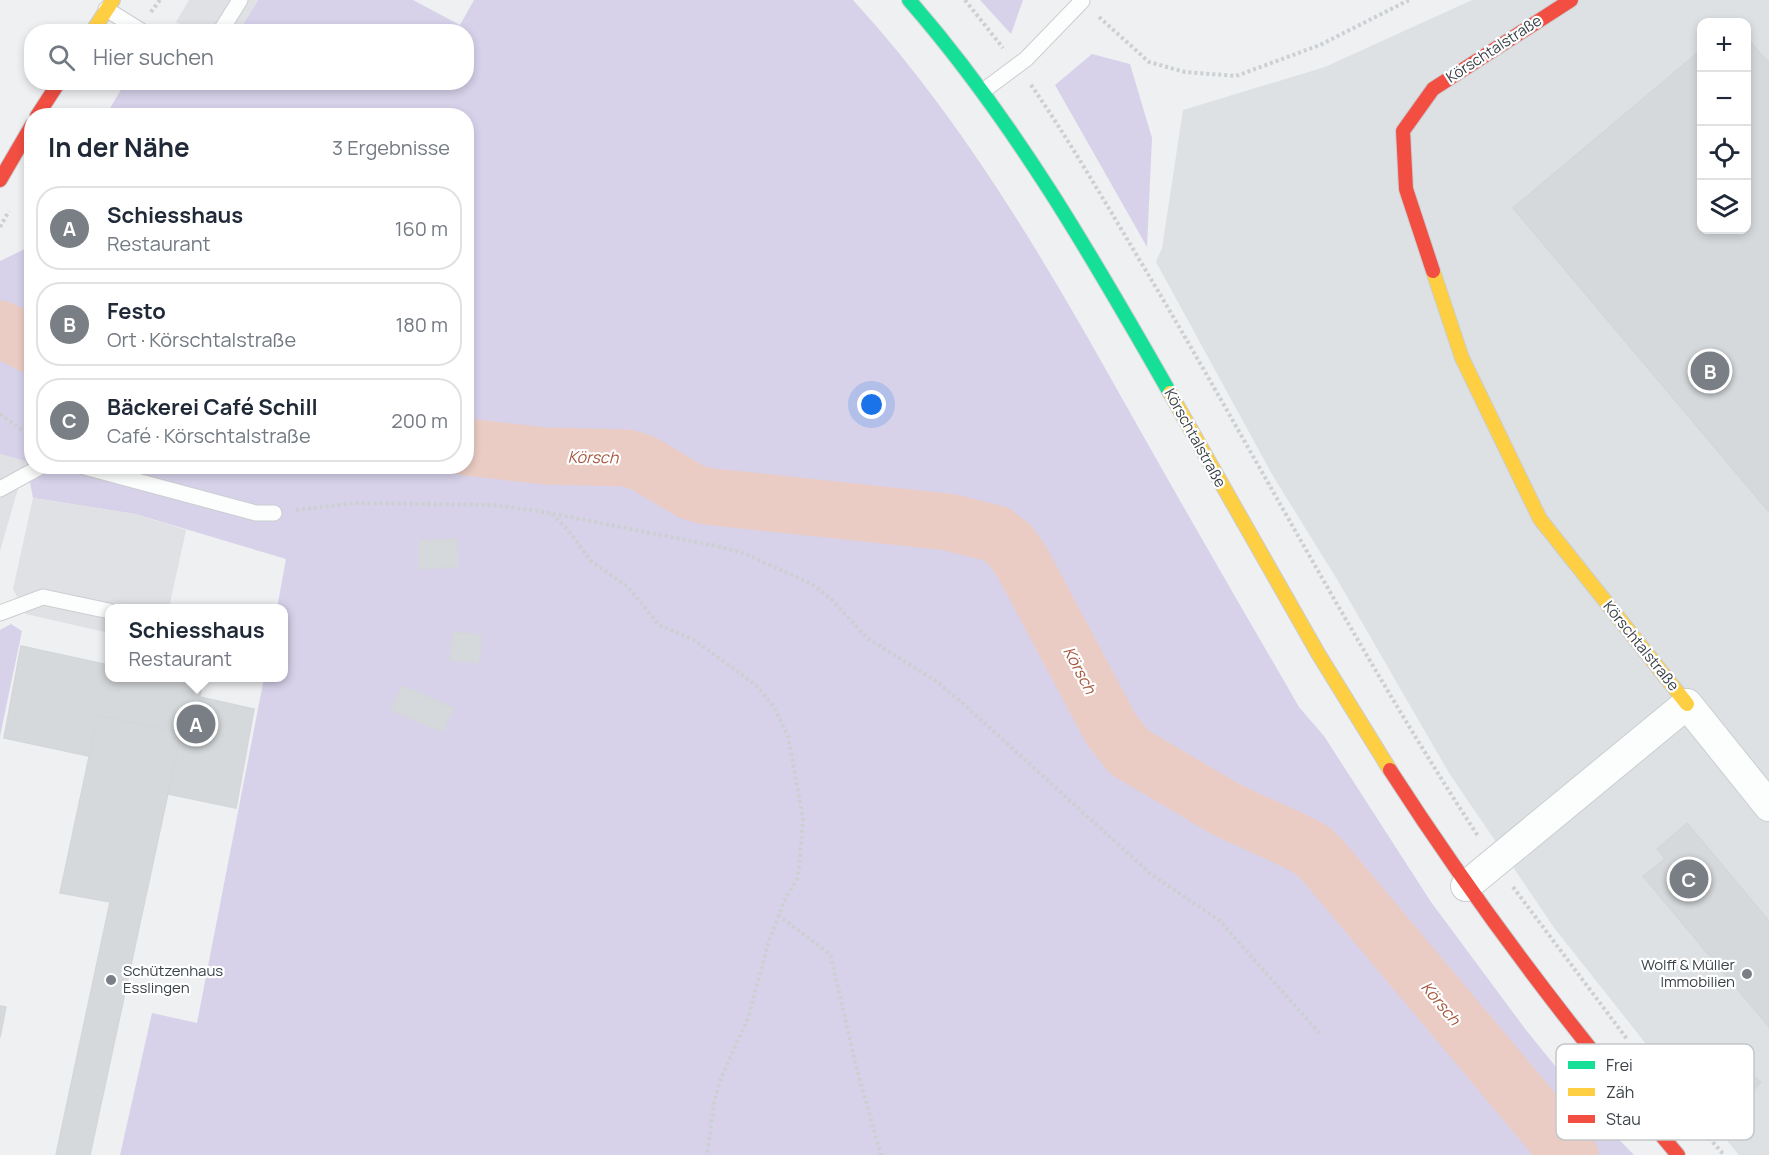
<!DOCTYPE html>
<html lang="de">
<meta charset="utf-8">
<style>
body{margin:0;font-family:Manrope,sans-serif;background:#f6f6f7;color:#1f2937}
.controls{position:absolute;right:18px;top:18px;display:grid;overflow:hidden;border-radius:12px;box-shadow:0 3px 9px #0003}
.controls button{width:54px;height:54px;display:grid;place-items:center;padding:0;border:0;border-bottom:2px solid #e0e1e3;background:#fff;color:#1f2937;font:30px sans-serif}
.you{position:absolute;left:872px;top:405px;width:21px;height:21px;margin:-15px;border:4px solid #fff;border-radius:50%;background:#1a73e8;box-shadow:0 0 0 9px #1a73e833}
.badge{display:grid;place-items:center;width:39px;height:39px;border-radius:50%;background:#797f84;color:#fff;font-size:20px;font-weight:700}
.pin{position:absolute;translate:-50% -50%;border:3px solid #fff;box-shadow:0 2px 6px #0006}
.popup{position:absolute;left:105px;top:604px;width:183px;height:78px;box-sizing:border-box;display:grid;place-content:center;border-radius:12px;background:#fff;filter:drop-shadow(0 2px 4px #0005);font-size:20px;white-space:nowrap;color:#747a83}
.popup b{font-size:22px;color:#1f2937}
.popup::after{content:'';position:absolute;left:50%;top:100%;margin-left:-12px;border:12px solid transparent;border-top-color:#fff}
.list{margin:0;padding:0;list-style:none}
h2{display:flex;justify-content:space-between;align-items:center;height:78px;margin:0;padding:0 24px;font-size:26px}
h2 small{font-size:20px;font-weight:400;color:#747a83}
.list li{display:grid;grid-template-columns:39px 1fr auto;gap:18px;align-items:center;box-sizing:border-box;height:84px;margin:0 12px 12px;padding:0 12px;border:2px solid #e0e1e3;border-radius:24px}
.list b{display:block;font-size:22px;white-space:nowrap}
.list p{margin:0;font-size:20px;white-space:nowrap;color:#747a83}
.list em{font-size:20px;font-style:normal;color:#747a83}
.icon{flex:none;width:33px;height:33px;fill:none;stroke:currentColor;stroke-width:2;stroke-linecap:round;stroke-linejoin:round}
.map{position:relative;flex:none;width:1769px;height:1155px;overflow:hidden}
.search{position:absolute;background:#fff;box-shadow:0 3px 9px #0003;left:24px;top:24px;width:450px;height:66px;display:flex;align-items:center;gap:15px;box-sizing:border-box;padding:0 21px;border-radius:24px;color:#747a83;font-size:22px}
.panel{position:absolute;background:#fff;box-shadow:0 3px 9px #0003;left:24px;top:108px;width:450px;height:366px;border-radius:24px}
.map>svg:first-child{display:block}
</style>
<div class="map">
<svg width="1769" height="1155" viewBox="0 0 1769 1155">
<rect width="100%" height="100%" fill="#eef0f2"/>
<path fill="#dee1e4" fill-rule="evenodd" d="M 1472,0 L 1769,0 L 1769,1155 L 1739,1155 L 1650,1049 L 1555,929 L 1449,773 L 1338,581 L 1273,476 L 1156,262 L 1162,248 L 1183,110 L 1325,67 ZM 1702,22 L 1746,22 L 1746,230 L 1702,230 Z"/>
<path fill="#d7d2ea" d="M 258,0 L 413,0 L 460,25 L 474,0 L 853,0 C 966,123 1051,271 1132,416 C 1187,514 1243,610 1299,707 L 1324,736 L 1431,902 L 1526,1030 L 1595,1115 L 1634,1155 L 120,1155 L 152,1013 L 197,1023 L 264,678 L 283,678 L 283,608 L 277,608 L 286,559 L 135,514 L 33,498 L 26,462 L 0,454 L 0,261 L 31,246 L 32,466 L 466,466 L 466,116 L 106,115 L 125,83 L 193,83 L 200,86 L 203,82 L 466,82 L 466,32 L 239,31 Z
M 980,0 L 1023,0 L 1011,34 Z
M 1092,54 L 1130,64 L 1152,138 L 1147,247 L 1055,85 Z
M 11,624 L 22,631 L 0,736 L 0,630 Z"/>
<path fill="#dfe1e4" d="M 189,0 L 258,0 L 239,31 L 194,31 L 176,22 Z
M 0,454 L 26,461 L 0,551 Z
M 33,498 L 135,514 L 186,530 L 169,608 L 109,608 L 109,633 L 26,614 L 13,589 Z"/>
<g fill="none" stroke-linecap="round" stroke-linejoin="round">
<path stroke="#eaccc4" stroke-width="57" d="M 0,329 L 32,345
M 466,447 L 546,456 L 627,458 L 643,463 L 690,491 L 705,496 L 948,522 L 996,534 L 1010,545 L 1022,562 L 1111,729 L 1129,752 L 1227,810 L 1295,841 L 1312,850 L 1324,862 L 1570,1155"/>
</g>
<path fill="#d6d9db" stroke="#d4d7da" stroke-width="1.5" d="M 1746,37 L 1769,63 L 1769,512 L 1513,208 L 1702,49 L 1702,230 L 1746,230 Z
M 457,539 L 458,567 L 419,569 L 419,541 Z
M 453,632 L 482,635 L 479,663 L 450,660 Z
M 21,646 L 109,665 L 109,678 L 169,678 L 202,685 L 200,697 L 254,709 L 236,808 L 168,794 L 181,733 L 98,715 L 89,756 L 4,738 Z
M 402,686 L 453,708 L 443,732 L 391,710 Z
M 98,715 L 181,733 L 90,1155 L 56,1155 L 110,902 L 60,893 Z
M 1687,823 L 1769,921 L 1769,1027 L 1643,876 L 1665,859 L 1657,849 Z
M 0,1006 L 6,1007 L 0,1037 Z
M 1746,1070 L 1761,1082 L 1749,1095 L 1734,1083 Z"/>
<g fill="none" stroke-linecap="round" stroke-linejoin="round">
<g stroke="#cbced0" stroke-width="17">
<path id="lane" d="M 106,9 L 143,32
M 220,32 L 240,0
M 983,91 L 1026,59 L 1082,1
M 81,466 L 256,513 L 274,513
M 0,489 L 42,466
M 0,613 L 43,597 L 109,611"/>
</g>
<g stroke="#cbced0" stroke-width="32">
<path id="street" d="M 1466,886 L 1687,704 L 1769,806"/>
</g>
<g stroke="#c9ced3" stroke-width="16">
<path id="fast" d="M 909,0 C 1013,119 1092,256 1170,393"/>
</g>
<g stroke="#c9ced3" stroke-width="16">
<path id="slow" d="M 92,32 L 113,0
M 1433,271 L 1462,358 L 1540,519 L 1687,704
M 1170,393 L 1319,655 L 1390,770"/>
</g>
<g stroke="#c9ced3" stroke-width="16">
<path id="jam" d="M 37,116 L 59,82
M 0,180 L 32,125
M 1433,271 L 1406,189 L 1403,131 L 1433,89 L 1571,0
M 1390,770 C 1477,905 1574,1033 1678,1155"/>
</g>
<path stroke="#ccd0d2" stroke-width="4" stroke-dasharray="3 3" stroke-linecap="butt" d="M 965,0 L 1003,48
M 151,12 L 160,0
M 1099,17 L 1149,62 L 1185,72 L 1236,76 L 1320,45 L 1409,0
M 1031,85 C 1069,140 1102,197 1136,254 C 1252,447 1355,648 1478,836
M 0,227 L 9,211
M 0,414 L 32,437
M 296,510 L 355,503 L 492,505 L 539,511 L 712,545 L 743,553 L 812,584 L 831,599 L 867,638 L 936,681 L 960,701 L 1152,875 L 1219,920 L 1321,1035
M 552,514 L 568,530 L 591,561 L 628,587 L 659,625 L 694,640 L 756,685 L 774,707 L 788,736 L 803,819 L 799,869 L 797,879 L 785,899 L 769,941 L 748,1018 L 721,1078 L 714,1103 L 707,1155
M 1513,887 L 1627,1039
M 778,915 L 827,952 L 831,957 L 856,1066 L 881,1155
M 1705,1133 L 1724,1155"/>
<use href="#lane" stroke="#fcfdfd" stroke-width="15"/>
<use href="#street" stroke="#fcfdfd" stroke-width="30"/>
<use href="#fast" stroke="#16e098" stroke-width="14"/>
<use href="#slow" stroke="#ffcf43" stroke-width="14"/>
<use href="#jam" stroke="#f24e42" stroke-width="14"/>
</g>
<g fill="#797f84" stroke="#fff" stroke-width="2">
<circle cx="1747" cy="974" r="6"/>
<circle cx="111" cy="980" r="6"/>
</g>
<g text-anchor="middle" stroke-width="4.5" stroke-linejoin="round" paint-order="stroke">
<g font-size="15" fill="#3a4248" stroke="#fff">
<text transform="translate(1494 49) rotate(-33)" y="5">Körschtalstraße</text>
<text transform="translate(1195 438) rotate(61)" y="5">Körschtalstraße</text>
<text transform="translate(1641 646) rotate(51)" y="5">Körschtalstraße</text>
</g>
<g font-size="15" fill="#3a4248" stroke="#fff" text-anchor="end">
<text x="1735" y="970">Wolff &amp; Müller<tspan x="1735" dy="17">Immobilien</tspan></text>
<text x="123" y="976" text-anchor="start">Schützenhaus<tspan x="123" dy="17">Esslingen</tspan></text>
</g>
<g font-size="16" font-style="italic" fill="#a8573f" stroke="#fff">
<text transform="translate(593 457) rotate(1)" y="6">Körsch</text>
<text transform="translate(1080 670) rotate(62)" y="6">Körsch</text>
<text transform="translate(1441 1003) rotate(50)" y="6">Körsch</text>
</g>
</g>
<rect x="1556" y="1044" width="198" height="96" rx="9" fill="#fff" stroke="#c4c6c8" stroke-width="1.5"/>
<rect x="1568" y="1061" width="27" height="8" fill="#16e098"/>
<rect x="1568" y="1088" width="27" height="8" fill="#ffcf43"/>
<rect x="1568" y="1115" width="27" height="8" fill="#f24e42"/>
<g font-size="16" fill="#3a4248">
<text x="1606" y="1071">Frei</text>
<text x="1606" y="1098">Zäh</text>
<text x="1606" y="1125">Stau</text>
</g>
</svg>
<div class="controls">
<button>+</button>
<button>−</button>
<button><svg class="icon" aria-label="locate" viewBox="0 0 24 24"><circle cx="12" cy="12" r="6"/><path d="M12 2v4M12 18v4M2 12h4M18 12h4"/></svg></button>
<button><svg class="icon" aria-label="layers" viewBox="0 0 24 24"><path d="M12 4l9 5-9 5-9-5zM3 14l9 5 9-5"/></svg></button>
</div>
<div class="you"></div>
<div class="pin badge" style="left:196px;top:724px">A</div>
<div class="popup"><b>Schiesshaus</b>Restaurant</div>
<div class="pin badge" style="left:1710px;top:371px">B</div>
<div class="pin badge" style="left:1689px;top:879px">C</div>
<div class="search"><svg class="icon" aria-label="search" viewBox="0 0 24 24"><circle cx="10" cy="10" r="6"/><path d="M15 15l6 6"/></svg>Hier suchen</div>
<section class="panel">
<h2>In der Nähe<small>3 Ergebnisse</small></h2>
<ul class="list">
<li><span class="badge">A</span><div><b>Schiesshaus</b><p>Restaurant</p></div><em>160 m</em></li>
<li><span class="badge">B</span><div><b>Festo</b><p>Ort · Körschtalstraße</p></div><em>180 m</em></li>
<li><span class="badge">C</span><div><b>Bäckerei Café Schill</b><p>Café · Körschtalstraße</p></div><em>200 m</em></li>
</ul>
</section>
</div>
